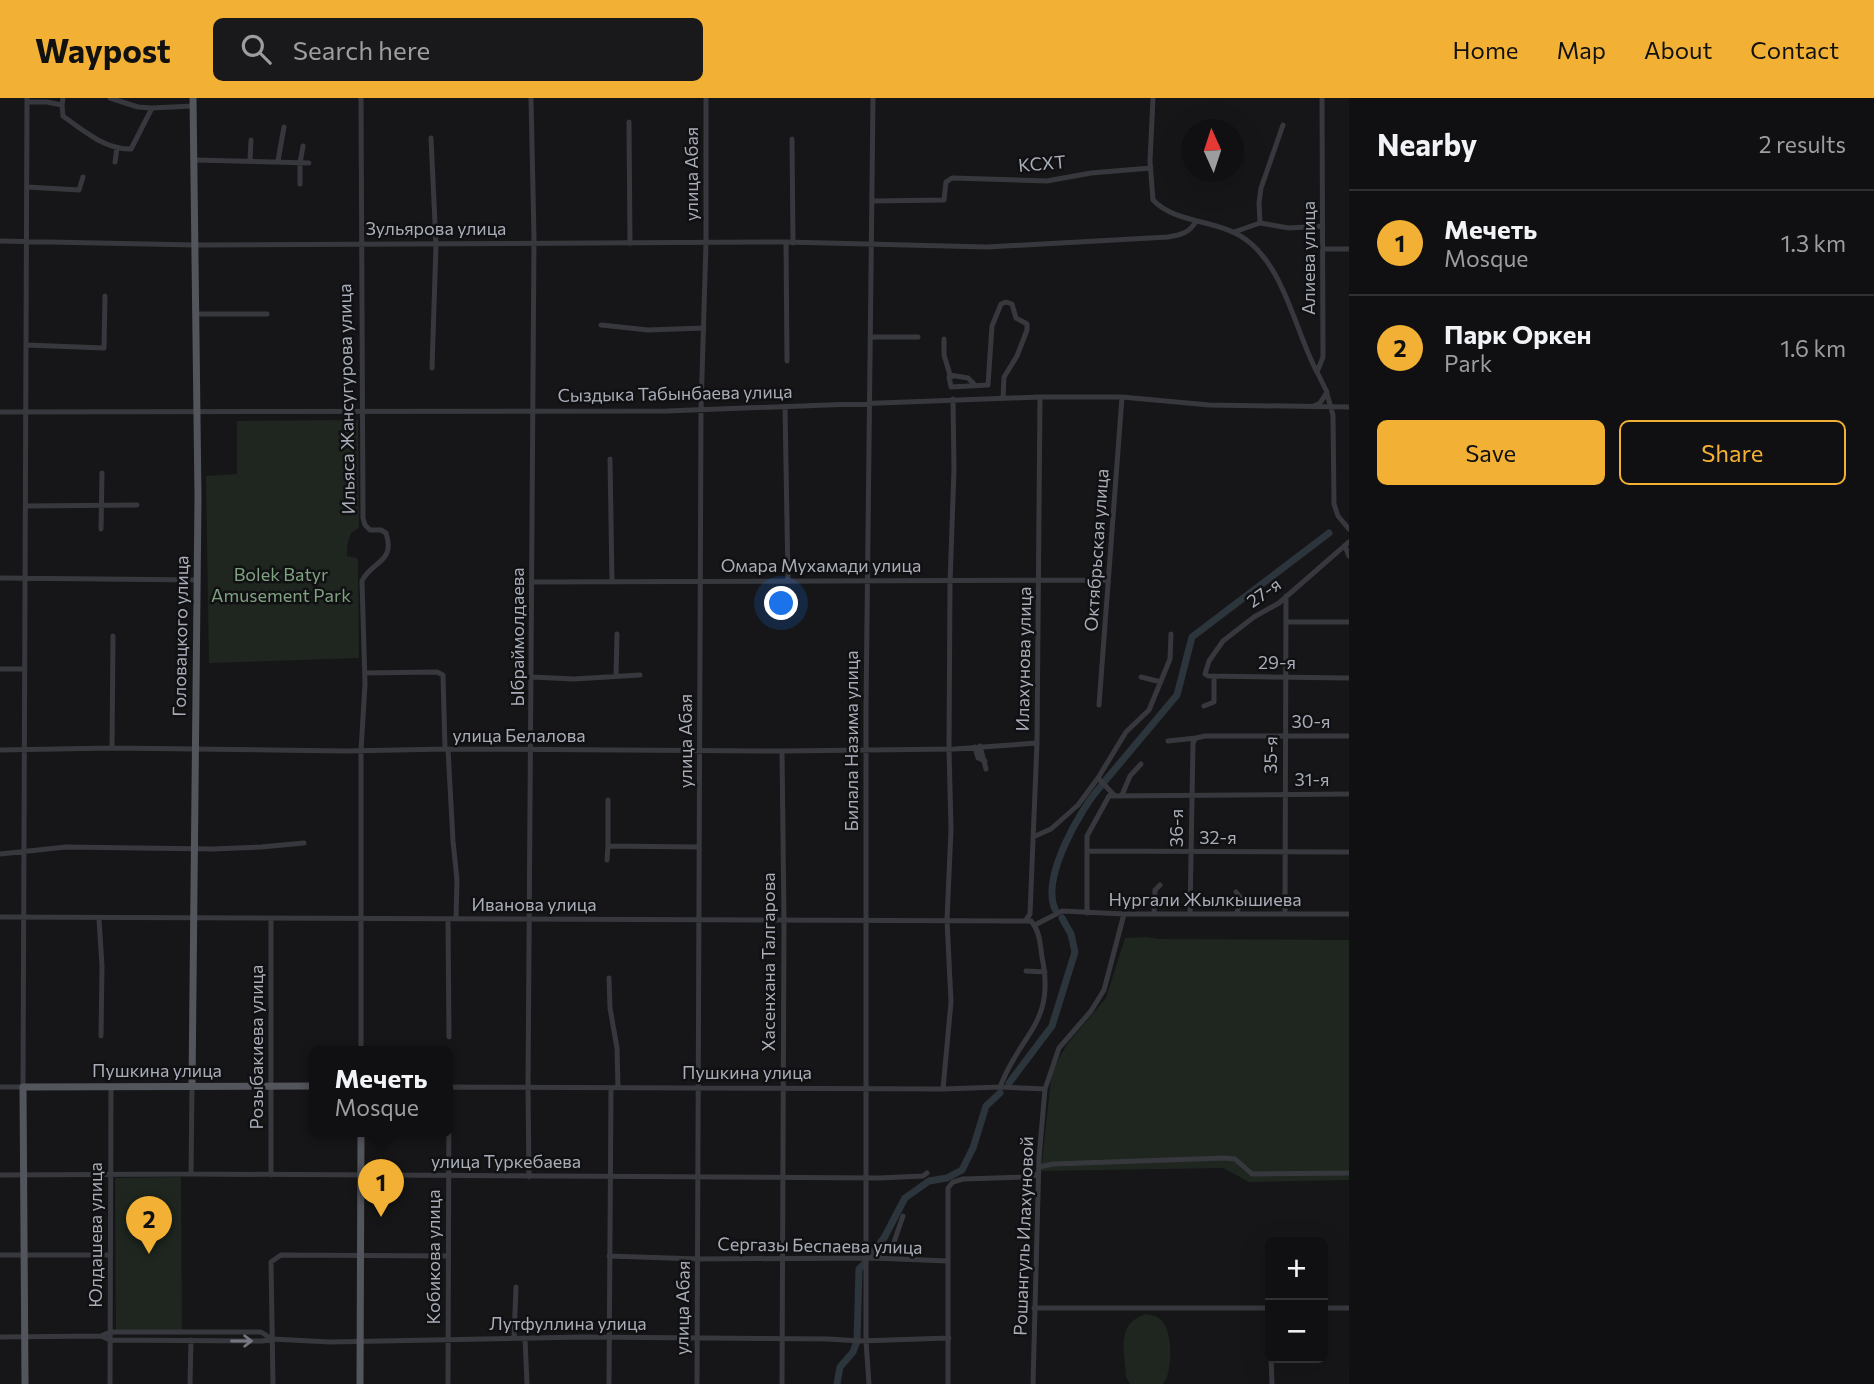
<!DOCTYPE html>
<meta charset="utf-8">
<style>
body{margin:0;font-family:Commissioner,sans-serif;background:#19191b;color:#f1f3f6}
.controls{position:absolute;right:21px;bottom:21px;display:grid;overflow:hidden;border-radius:10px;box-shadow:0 7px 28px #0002}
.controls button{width:63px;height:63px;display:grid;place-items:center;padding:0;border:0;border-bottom:2px solid #303032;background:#101012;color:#f1f3f6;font:35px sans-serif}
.compass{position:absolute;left:1181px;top:21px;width:63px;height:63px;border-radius:50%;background:#101012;box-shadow:0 7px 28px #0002;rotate:357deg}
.you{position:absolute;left:782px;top:506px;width:24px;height:24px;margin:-18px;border:5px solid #fff;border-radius:50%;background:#1a73e8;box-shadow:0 0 0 10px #1a73e833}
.badge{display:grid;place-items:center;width:46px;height:46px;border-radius:50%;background:#f2b134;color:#111;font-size:23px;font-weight:700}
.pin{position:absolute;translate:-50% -58px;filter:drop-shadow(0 2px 4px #0008)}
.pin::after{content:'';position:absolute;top:37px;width:24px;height:21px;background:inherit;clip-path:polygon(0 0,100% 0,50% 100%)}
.popup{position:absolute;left:309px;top:948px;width:144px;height:91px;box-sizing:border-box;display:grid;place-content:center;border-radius:10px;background:#101012;filter:drop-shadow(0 2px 5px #0005);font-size:23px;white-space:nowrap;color:#9c9d9f}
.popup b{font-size:26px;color:#f1f3f6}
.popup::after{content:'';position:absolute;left:50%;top:100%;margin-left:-14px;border:14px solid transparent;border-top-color:#101012}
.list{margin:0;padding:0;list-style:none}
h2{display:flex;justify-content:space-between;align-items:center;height:91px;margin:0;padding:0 28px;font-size:30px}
h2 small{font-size:23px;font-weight:400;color:#9c9d9f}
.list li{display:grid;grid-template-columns:46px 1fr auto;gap:21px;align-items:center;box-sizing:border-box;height:105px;padding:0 28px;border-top:2px solid #303032}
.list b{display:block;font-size:26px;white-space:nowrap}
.list p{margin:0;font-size:23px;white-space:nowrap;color:#9c9d9f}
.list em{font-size:23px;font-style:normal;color:#9c9d9f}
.actions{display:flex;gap:14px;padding:21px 28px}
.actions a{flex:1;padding:16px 0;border:2px solid #f2b134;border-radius:10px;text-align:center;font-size:24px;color:#f2b134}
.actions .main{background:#f2b134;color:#111}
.icon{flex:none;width:38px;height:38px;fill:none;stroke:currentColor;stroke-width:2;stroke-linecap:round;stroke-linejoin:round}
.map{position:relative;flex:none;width:1349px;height:1286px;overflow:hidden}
header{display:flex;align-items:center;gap:42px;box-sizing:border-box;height:98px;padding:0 35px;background:#f2b134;color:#111}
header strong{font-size:33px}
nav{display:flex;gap:38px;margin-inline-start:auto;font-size:24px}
.search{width:490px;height:63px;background:#19191b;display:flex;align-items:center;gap:18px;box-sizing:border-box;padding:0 24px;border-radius:10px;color:#9c9d9f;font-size:26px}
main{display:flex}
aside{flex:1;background:#101012}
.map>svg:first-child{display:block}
</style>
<header>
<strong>Waypost</strong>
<div class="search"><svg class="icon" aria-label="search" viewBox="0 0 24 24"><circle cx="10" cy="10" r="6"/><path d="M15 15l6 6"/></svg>Search here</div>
<nav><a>Home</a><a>Map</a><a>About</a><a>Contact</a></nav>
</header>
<main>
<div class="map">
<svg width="1349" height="1286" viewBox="0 0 1349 1286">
<rect width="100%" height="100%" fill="#161618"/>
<path fill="#1e261f" d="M 358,322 L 359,430 L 351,435 L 347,448 L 347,458 L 357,460 L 358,463 L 359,560 L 209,565 L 206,378 L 237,376 L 237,323 Z
M 1146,839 L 1160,841 L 1349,842 L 1349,1082 L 1249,1084 L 1223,1070 L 1041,1073 L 1052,972 L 1068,945 L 1106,900 L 1125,840 Z
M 181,1079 L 182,1233 L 116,1233 L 115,1080 Z
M 1146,1216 C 1151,1217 1157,1218 1161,1222 C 1173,1232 1173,1275 1163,1286 L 1130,1286 L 1126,1279 C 1125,1252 1115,1226 1146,1216 Z"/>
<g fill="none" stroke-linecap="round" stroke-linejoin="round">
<path stroke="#2c353c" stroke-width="7" d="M 1105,683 L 1177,597 L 1192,539 L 1329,435
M 1055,811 C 1041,780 1080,711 1101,688
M 1009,985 L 1052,928 L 1075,854 L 1071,836 L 1062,820
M 870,1158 L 884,1140 L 905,1100 L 929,1083 L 947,1080 L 962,1072 L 973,1050 L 986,1008 L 1000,995
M 837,1286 L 840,1269 L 853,1254 L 857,1243 L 859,1171 L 864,1166"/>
<path stroke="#37383d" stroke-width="5" d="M 110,0 L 138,9 L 152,10 L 193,8
M 1153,0 L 1150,63 L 1153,102 C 1174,124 1211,122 1237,136 C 1283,160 1294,231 1317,274
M 27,4 L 47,4 L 62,7 L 63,0
M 62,7 L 63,18 C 82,32 106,52 131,51 L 152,10
M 629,24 L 630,146
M 431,40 L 436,147 L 432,270
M 792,41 L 793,145
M 195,62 L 309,65
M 250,62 L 251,42
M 278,63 L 284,29
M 115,64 L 117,50
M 300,86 L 300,65 L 303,48
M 27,89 L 79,92 L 83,79
M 873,103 L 944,102 L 946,84 L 952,80 L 1047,83 L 1091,75 L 1151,70
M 1260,125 L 1259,105 L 1261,90 L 1283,27
M 1234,134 L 1260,125 L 1289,130 L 1323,128
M 0,143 L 196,147 L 786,144 L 987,149 L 1168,139 C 1180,137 1190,135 1196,123
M 786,144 L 787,263
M 1323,151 L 1349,151
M 196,216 L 267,216
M 601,227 L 648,232 L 704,230
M 870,239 L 918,239
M 944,241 L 944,257 L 950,277 L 968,280 L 974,286
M 26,247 L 104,250 L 105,198
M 954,278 L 949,279 L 951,289 L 988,287 L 992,228 L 1001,206 L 1006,204 L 1012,206 L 1016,220 L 1027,226 L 1027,232 L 1017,258 L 1004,279 L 1003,300
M 1327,296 L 1333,317 L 1334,406 L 1338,418 L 1349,431
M 1314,308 L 1320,305 L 1327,294 L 1317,274 L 1323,259 L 1322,0
M 785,309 L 788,482
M 0,314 L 667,313 L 1040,299 L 1122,299 L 1209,307 L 1349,309
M 610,361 L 612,484
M 26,408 L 137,407
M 101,431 L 102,375
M 1349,444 L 1279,505 L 1254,519 L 1223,543 L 1209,563 L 1205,576 L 1208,578 L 1349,580
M 1345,448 L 1349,458
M 0,480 L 197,482
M 533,484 L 1108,482
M 1286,524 L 1349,524
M 0,571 L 25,571
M 365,575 L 437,574 L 443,577 L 445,651
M 616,578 L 617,536
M 532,579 L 574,581 L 640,577
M 1141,579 L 1161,584
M 1099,607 L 1122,299
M 1204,608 L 1214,604 L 1214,578
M 1168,643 L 1196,640
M 1193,645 L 1196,640 L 1205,638 L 1349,638
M 980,648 L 986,671
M 975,649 L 978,660 L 985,663
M 112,650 L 113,538
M 448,651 L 453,743 L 457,782 L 456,821
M 0,652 L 112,650 L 346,653 L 448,651 L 782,653 L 955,651 L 1037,645
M 1098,680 L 1114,697
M 1122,697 L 1130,678 L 1141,666
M 608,702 L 608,748 L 699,749
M 1033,739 L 1051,731 L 1078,707 L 1098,680 L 1126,634 L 1149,612 L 1170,561 L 1171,536
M 1087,753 L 1349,754
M 0,756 L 66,749 L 212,751 L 261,749 L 304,745
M 607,762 L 608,748
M 1236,794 L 1241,800 L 1237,815
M 1087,815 L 1087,738 L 1109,698 L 1349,696
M 1190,815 L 1193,645
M 1154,816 L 1155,792 L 1160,787
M 1285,816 L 1286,498
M 0,819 L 1031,823 C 1040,833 1040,846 1042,859 C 1056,926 1020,935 1000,989
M 99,821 L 102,868 L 101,938
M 271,821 L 271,1077
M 448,821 L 449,939
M 1026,822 L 1030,816 L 1037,645 L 1040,299
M 1035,827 L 1062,813 L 1124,816 L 1349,816
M 1026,873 L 1045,874
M 609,880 L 610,910 L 617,950 L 618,989
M 361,953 L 361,653 L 365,586 L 362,483 C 371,463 396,465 386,435 L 381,432 L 370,432 L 365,427 L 363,420 L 361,0
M 0,989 L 23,989 L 27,0
M 448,989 L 943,991 L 1000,989 L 1045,991
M 943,991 L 951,904 L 947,822 L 951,731 L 949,651 L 950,485 L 954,371 L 953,301
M 1039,1069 L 1053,1066 L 1224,1060 L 1235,1061 L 1252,1076 L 1349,1075
M 191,1076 L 192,988
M 0,1077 L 191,1076 L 879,1080 L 923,1078 L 927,1075
M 529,1079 L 528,990 L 534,140 L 531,0
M 0,1157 L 110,1157
M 609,1158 L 698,1161 L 873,1160 L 948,1163
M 873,1159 L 892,1150 L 903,1118
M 1034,1210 L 1270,1210
M 1323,1210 L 1349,1210
M 101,1238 L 110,1242 L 263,1243 L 272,1241 L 330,1244 L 583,1239 L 828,1241 L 860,1243 L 949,1240
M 0,1239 L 101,1238 L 110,1234 L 261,1234 L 272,1241
M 514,1240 L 516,1189
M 525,1240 L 527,1286
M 1271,1260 L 1272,1286
M 110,1286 L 111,989
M 190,1286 L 191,1242
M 273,1286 L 271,1164 L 281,1157 L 449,1158
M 448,1286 L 449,990
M 609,1286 L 611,990
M 697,1286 L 701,311 L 706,145 L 706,0
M 782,1286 L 784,822 L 782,653
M 869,1286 L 866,1243 L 866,610 L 873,0
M 948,1286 L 948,1090 L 953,1084 L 963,1081 L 1024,1079 L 1038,1076
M 1033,1286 L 1039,1060 L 1045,991 L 1059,950 L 1091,913 L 1104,892 L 1124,816"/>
<path stroke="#53555c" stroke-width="7" d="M 192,988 L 198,399 L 193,0
M 25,1286 L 23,989 L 314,988
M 360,1286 L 361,1033"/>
</g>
<defs><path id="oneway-shaft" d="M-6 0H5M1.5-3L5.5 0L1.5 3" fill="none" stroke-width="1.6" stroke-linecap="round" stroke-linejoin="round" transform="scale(1.75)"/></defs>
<use stroke="#757881" href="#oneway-shaft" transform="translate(242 1243)"/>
<g text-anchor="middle" stroke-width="5" stroke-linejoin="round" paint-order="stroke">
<g font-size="18" fill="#a8adb8" stroke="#111113">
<text transform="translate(1042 66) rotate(-5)" y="6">КСХТ</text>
<text transform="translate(692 76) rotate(-90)" y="6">улица Абая</text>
<text x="436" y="137">Зульярова улица</text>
<text transform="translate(1309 160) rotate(-90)" y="6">Алиева улица</text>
<text transform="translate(675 296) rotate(-1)" y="6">Сыздыка Табынбаева улица</text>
<text transform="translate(347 301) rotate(-91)" y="6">Ильяса Жансугурова улица</text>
<text transform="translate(1097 452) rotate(-86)" y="6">Октябрьская улица</text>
<text x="821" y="474">Омара Мухамади улица</text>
<text transform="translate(1264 495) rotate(-35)" y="6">27-я</text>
<text transform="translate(181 538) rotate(-89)" y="6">Головацкого улица</text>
<text transform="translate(518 539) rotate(-90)" y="6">Ыбраймолдаева</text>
<text transform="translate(1024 561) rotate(-89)" y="6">Илахунова улица</text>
<text x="1277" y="571">29-я</text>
<text x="1311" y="630">30-я</text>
<text x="519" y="644">улица Белалова</text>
<text transform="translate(686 643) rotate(-90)" y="6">улица Абая</text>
<text transform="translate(852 643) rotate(-90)" y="6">Билала Назима улица</text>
<text transform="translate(1271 657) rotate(-89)" y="6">35-я</text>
<text x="1312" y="688">31-я</text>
<text transform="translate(1177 730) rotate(-90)" y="6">36-я</text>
<text x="1218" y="746">32-я</text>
<text x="1205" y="808">Нургали Жылкышиева</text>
<text x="534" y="813">Иванова улица</text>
<text transform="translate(769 864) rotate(-90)" y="6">Хасенхана Талгарова</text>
<text transform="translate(257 949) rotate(-90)" y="6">Розыбакиева улица</text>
<text x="157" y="979">Пушкина улица</text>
<text x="747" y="981">Пушкина улица</text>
<text x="506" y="1070">улица Туркебаева</text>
<text transform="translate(96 1137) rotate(-90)" y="6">Юлдашева улица</text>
<text transform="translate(1024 1138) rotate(-88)" y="6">Рошангуль Илахуновой</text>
<text transform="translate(820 1148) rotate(1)" y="6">Сергазы Беспаева улица</text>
<text transform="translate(434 1159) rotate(-90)" y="6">Кобикова улица</text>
<text transform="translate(683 1210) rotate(-89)" y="6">улица Абая</text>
<text x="568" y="1232">Лутфуллина улица</text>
</g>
<g font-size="18" fill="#7fa381" stroke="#111113">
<text x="281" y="483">Bolek Batyr<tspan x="281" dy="21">Amusement Park</tspan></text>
</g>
</g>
</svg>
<div class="controls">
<button>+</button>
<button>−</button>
</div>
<svg class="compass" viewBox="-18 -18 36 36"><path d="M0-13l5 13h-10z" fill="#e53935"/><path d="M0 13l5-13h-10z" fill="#9c9d9f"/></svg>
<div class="you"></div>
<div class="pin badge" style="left:381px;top:1119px">1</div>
<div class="popup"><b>Мечеть</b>Mosque</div>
<div class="pin badge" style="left:149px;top:1156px">2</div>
</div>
<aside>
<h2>Nearby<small>2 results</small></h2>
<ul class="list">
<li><span class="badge">1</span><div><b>Мечеть</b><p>Mosque</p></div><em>1.3 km</em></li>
<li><span class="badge">2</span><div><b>Парк Оркен</b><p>Park</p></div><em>1.6 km</em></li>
</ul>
<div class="actions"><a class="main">Save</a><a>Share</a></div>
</aside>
</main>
